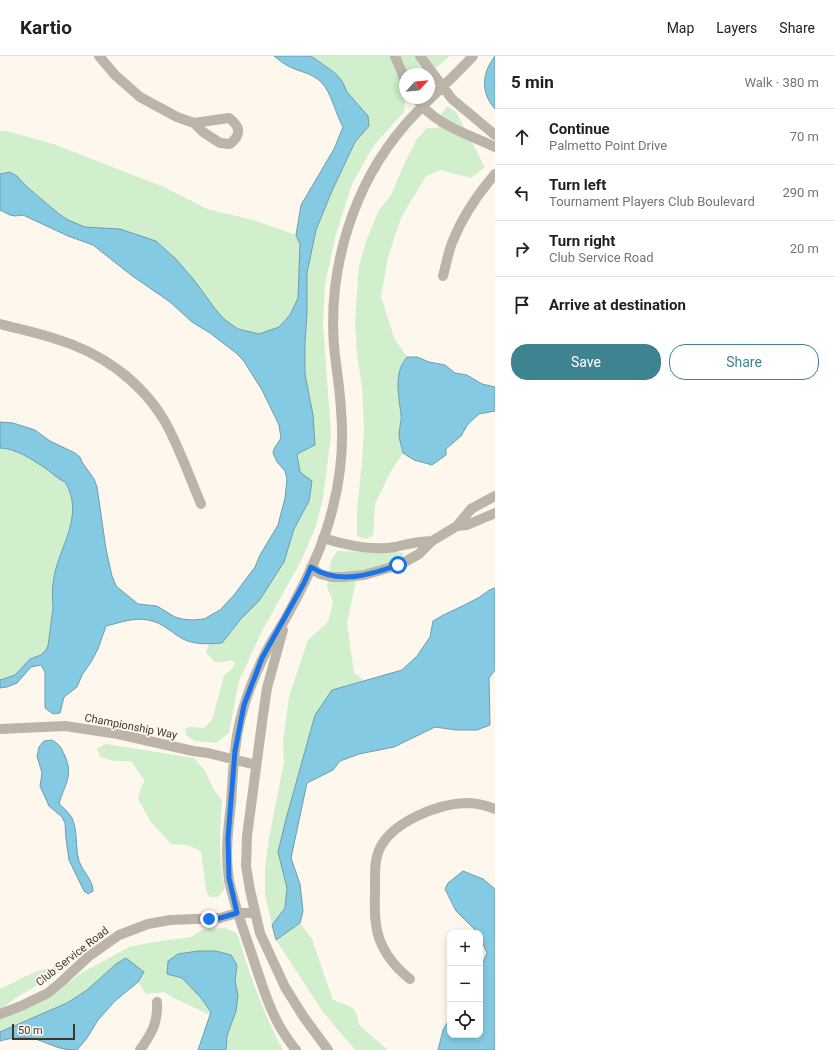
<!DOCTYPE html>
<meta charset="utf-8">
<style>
body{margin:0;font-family:Roboto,sans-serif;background:#f6f6f6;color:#202124}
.controls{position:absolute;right:12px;bottom:12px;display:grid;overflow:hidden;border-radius:8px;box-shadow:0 2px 6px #0003}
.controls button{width:36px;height:36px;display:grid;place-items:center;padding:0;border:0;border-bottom:1px solid #e0e0e0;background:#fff;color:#202124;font:20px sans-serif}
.compass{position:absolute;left:399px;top:12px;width:36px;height:36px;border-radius:50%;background:#fff;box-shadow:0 2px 6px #0003;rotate:64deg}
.scale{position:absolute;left:12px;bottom:10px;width:63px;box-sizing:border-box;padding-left:4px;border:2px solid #3e372d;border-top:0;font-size:11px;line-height:14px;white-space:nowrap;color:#3e372d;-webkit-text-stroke:3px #fef7ed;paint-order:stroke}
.stop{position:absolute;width:12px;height:12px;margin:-9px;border:3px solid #1a73e8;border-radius:50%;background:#fff}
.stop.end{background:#1a73e8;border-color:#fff;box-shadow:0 1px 4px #0008}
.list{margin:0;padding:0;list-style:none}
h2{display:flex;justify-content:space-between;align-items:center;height:52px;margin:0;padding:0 16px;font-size:17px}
h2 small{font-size:13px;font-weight:400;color:#757577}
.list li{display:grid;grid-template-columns:26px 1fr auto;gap:12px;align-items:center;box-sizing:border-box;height:56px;padding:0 16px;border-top:1px solid #e0e0e0}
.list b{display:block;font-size:15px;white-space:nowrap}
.list p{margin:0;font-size:13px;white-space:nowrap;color:#757577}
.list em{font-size:13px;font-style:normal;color:#757577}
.actions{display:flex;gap:8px;padding:12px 16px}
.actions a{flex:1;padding:9px 0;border:1px solid #3e8490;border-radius:16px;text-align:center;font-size:14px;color:#3e8490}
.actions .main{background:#3e8490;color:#fff}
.icon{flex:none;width:22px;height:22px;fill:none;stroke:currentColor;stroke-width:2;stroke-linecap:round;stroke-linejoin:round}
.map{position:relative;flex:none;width:495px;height:994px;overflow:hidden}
header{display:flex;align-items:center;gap:24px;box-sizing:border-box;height:56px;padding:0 20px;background:#fff;border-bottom:1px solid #e0e0e0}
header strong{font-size:19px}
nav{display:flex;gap:22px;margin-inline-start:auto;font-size:14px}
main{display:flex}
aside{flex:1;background:#fff}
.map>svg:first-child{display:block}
</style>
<header>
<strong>Kartio</strong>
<nav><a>Map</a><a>Layers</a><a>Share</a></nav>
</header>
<main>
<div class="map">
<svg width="495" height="994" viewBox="0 0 495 994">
<rect width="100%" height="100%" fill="#fef7ed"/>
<path fill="#d1eecd" d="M 311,0 L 450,0 L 428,18 L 405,18 L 405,37 L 402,39 L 405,45 L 404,56 L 374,89 L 352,128 L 336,178 L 325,228 L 323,268 L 331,379 L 323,442 L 316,470 L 301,505 L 262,575 L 239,625 L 229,677 L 216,687 L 195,685 L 186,679 L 185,673 L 190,671 L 204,672 L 212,664 L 224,619 L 232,613 L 235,607 L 232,604 L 223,606 L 214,606 L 206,596 L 209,588 L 222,587 L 240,564 L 259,545 L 284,506 L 294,473 L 309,445 L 312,425 L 300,416 L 297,398 L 313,359 L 305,318 L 305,288 L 307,257 L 307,217 L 316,174 L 332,135 L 355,86 L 369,70 L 368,60 L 347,36 L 342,25 L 335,17 Z
M 447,50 L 456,56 L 485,111 L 471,122 L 441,114 L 426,120 L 401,162 L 388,201 L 381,240 L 394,282 L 407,301 L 402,306 L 398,330 L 401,361 L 399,378 L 403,397 L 391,415 L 375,448 L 373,480 L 365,483 L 357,480 L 357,455 L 362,406 L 364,371 L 362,331 L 357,298 L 355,266 L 359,209 L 367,183 L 379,154 L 391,139 L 405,106 L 417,83 L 427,72 L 438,72 L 442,57 Z
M 0,75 L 7,75 L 56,89 L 164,131 L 207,153 L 253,164 L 296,179 L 300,188 L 298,242 L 290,259 L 279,271 L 259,278 L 238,273 L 225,264 L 216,254 L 194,224 L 176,203 L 160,188 L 120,173 L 85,171 L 68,164 L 59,157 L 26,130 L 17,120 L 10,116 L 0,118 Z
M 0,392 C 15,392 33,404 45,412 C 52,417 58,423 65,426 L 72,444 L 74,450 L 73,459 L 54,521 L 52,546 L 53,552 L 48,589 L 44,597 L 30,603 L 15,619 L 0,624 Z
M 337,495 L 362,496 L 394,495 L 404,497 L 401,504 L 385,510 L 358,515 L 347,567 L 354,617 L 364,624 L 332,634 L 278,796 L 288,832 L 285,852 L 272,869 L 265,838 L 265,812 L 269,782 L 284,706 L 283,684 L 289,641 L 308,584 L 328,566 L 333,546 L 327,531 L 331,504 Z
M 106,688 L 194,702 L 205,715 L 214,734 L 222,744 C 220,770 218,808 225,832 L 218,841 L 210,841 L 206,834 L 201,795 L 187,789 L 171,788 L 150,765 L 138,743 L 141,731 L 145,725 L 131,705 L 114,705 L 100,701 L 97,692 Z
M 300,867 L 312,883 L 333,944 C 350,951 357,949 359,969 L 388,994 L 355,994 L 323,956 L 276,884 Z
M 225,872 L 237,877 C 250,919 262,955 283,994 L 226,994 L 227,980 L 236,955 L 238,939 L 235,925 L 237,909 L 216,895 L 198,895 L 178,898 L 167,918 L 182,922 L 201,942 L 211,956 L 210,959 L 174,942 L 164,936 L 146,938 L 138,926 L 143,916 L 116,908 L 87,934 L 67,947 L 0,976 L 0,954 L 25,953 L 56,937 L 78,919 L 129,891 L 154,886 L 191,881 L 202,874 Z
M 65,908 L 66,912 L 14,943 L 0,954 L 0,933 L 35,916 Z"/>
<path fill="#83cae2" stroke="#6e9eac" d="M 274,0 L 311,0 L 335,17 L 342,25 L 347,36 L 368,60 L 369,70 L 355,86 L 332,135 L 316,174 L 307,217 L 307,257 L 305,288 L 305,318 L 313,359 L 315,389 L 297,398 L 300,416 L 312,425 L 309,445 L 294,473 L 284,506 L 259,545 L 240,564 L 222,587 C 209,588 195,589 183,583 C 170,576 164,567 148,564 C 134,561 119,567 106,570 L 98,593 L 91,606 L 82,619 L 77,631 L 64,641 L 60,657 L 53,658 L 45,652 L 45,616 L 41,609 L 31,611 L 17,627 L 7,631 L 0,632 L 0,624 L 15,619 L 30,603 L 41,599 L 45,595 L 48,590 L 53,552 C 52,542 52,532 54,521 C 60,489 85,459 65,426 C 58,423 52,417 45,412 C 33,404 15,392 0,392 L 0,366 L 13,367 L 35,374 L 50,385 L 75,397 L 80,401 L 82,406 L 94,423 L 97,431 L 106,493 L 112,520 L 116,530 L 138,548 L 157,550 L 175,561 L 182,563 L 192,564 L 204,563 L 220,554 L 234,539 L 255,511 L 260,499 L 278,469 L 285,442 L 287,423 L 285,415 L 277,406 L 273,397 L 274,393 L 281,382 L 279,369 L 262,334 L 243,304 L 236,297 L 210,277 L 192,266 L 170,246 L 131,219 L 93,189 L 68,180 L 23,159 L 15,160 L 10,159 L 0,154 L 0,118 L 10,116 L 17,120 L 26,130 L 58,157 L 68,164 L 85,171 L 120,173 L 156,185 L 176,203 L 194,224 L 216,254 L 225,264 L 238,273 L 259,278 L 279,271 L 290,259 L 298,242 L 300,188 L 296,179 L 301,149 L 334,93 L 343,71 C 335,57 332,37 321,26 C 312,17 300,16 290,11 C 284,8 279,4 274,0 Z
M 495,0 L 495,53 C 480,36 482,17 495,0 Z
M 407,301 L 417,301 L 429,306 L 445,309 L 455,317 L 467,319 L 482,328 L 495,331 L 495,355 L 479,358 L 468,368 L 461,380 L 446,393 L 446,399 L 432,409 L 414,404 L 403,397 C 402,391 399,384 399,378 C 399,372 402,365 401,359 C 399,340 393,317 407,301 Z
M 495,532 L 495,614 L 489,622 L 490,669 L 477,674 L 456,674 L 435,671 L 394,691 L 359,698 L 340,705 L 333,714 L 307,727 L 291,802 L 300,828 L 303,855 L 300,867 L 276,884 L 272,869 L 285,852 L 287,832 L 278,796 L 286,763 L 315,659 L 332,634 L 402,614 L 417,600 L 430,581 L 433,565 C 447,556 462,551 476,543 C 483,540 488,533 495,532 Z
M 52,684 C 60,689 61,691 65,700 C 74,720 64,729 59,748 C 64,752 68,756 72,762 C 78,775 75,791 79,805 C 83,816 93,824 93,835 L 88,838 L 84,835 L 69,804 L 66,783 L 65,767 L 62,761 L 49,750 L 40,730 L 42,717 L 37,700 L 39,691 L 44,685 Z
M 463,815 L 483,823 L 495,833 L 495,994 L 438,994 L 443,974 L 450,962 L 450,979 L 480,979 L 480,913 L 487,897 L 480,881 L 480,877 L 478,877 L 456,855 L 445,833 L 448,827 Z
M 198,895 L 216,895 L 231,899 L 237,909 L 235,925 L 238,939 L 236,955 L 227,980 L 226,994 L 198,994 L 211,956 L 201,942 L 182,922 L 167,918 L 168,905 L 178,898 Z
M 126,902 L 144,916 L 138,926 L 115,945 L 98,964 L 87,982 L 77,994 C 57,994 52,988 35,983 C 24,980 10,982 0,985 L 0,976 L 67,947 L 87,934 L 116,908 Z"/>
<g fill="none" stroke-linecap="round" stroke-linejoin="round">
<path stroke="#bbb5a9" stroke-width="10" d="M 99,0 L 115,19 L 140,41 L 177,61 L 194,67 L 203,76 L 220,87 L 230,88 C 241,79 241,71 229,62 L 194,67
M 395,0 L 405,24
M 420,0 L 452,43 L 495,79
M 416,42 C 433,68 468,78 495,91
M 443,220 C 446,209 448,197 452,187 C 462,161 477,139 495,118
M 0,268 C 19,273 38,277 56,283 C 100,296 140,324 164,364 C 179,390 189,420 201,448
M 457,470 L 467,469 L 495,457
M 323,482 C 345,489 371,495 395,491 C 407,488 419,485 432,485
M 311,511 L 320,518 L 332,521 L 344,521 L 364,519 L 399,509 L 419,498 L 432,485 L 457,470 L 471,453 L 495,440
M 283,574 L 267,632 L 263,659 L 247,780 L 246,810 L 250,834 L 260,877 L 285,931 L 303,960 L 328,994
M 0,673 L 65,670 L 118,678 L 193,695 L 208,697 L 256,709
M 410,923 C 393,910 378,890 376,868 C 374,856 375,844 375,832 C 375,817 374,803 381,790 C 395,765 438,748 465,747 C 476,747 486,749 495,753
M 0,958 L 21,950 L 48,937 L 60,927 L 88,901 L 119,879 L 148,868 L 170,864 L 220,862 L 237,857 L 255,857
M 140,994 C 152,977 158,967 157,946
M 296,994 C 291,988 287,982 283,976 C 269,954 260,922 251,896 C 243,872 234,849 229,824 C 225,799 228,773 231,748 C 232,731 233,712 235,695 C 238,663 249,631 263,602 C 270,587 279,574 287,560 C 306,525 324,489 333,451 C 341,419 344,387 341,354 C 340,333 336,311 334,290 C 328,212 353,129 405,69 C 426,45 451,24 473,0"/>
</g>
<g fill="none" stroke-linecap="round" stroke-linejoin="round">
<path stroke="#1a73e8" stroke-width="5" d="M 209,863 L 220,862 L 237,857 L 229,822 L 228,782 L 235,695 L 244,649 L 262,602 L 304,527 L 311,511 C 338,529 370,519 398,509"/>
</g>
<g text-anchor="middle" stroke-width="3.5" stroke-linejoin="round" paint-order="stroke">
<g font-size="11" fill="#3e372d" stroke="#fef7ed">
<text transform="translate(131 670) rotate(11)" y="4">Championship Way</text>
<text transform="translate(72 900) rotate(-38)" y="4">Club Service Road</text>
</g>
</g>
</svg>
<div class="controls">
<button>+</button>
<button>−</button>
<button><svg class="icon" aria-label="locate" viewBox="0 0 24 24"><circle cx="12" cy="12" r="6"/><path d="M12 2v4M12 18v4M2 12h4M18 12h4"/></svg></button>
</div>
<svg class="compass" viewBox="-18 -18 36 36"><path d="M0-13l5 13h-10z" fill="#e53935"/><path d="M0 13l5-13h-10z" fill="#757577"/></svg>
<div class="scale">50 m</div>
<div class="stop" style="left:398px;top:509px"></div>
<div class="stop end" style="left:209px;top:863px"></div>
</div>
<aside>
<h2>5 min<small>Walk · 380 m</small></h2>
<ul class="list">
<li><svg class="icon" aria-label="ahead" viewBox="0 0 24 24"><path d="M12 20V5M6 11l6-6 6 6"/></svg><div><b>Continue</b><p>Palmetto Point Drive</p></div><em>70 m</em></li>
<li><svg class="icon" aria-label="left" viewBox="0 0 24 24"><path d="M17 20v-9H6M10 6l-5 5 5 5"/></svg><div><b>Turn left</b><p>Tournament Players Club Boulevard</p></div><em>290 m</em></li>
<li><svg class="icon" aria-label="right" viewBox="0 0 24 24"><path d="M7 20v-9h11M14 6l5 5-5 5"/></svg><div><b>Turn right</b><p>Club Service Road</p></div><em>20 m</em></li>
<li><svg class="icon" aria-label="arrive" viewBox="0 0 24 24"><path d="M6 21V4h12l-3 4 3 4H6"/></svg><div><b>Arrive at destination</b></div></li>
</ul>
<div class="actions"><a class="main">Save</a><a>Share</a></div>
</aside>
</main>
